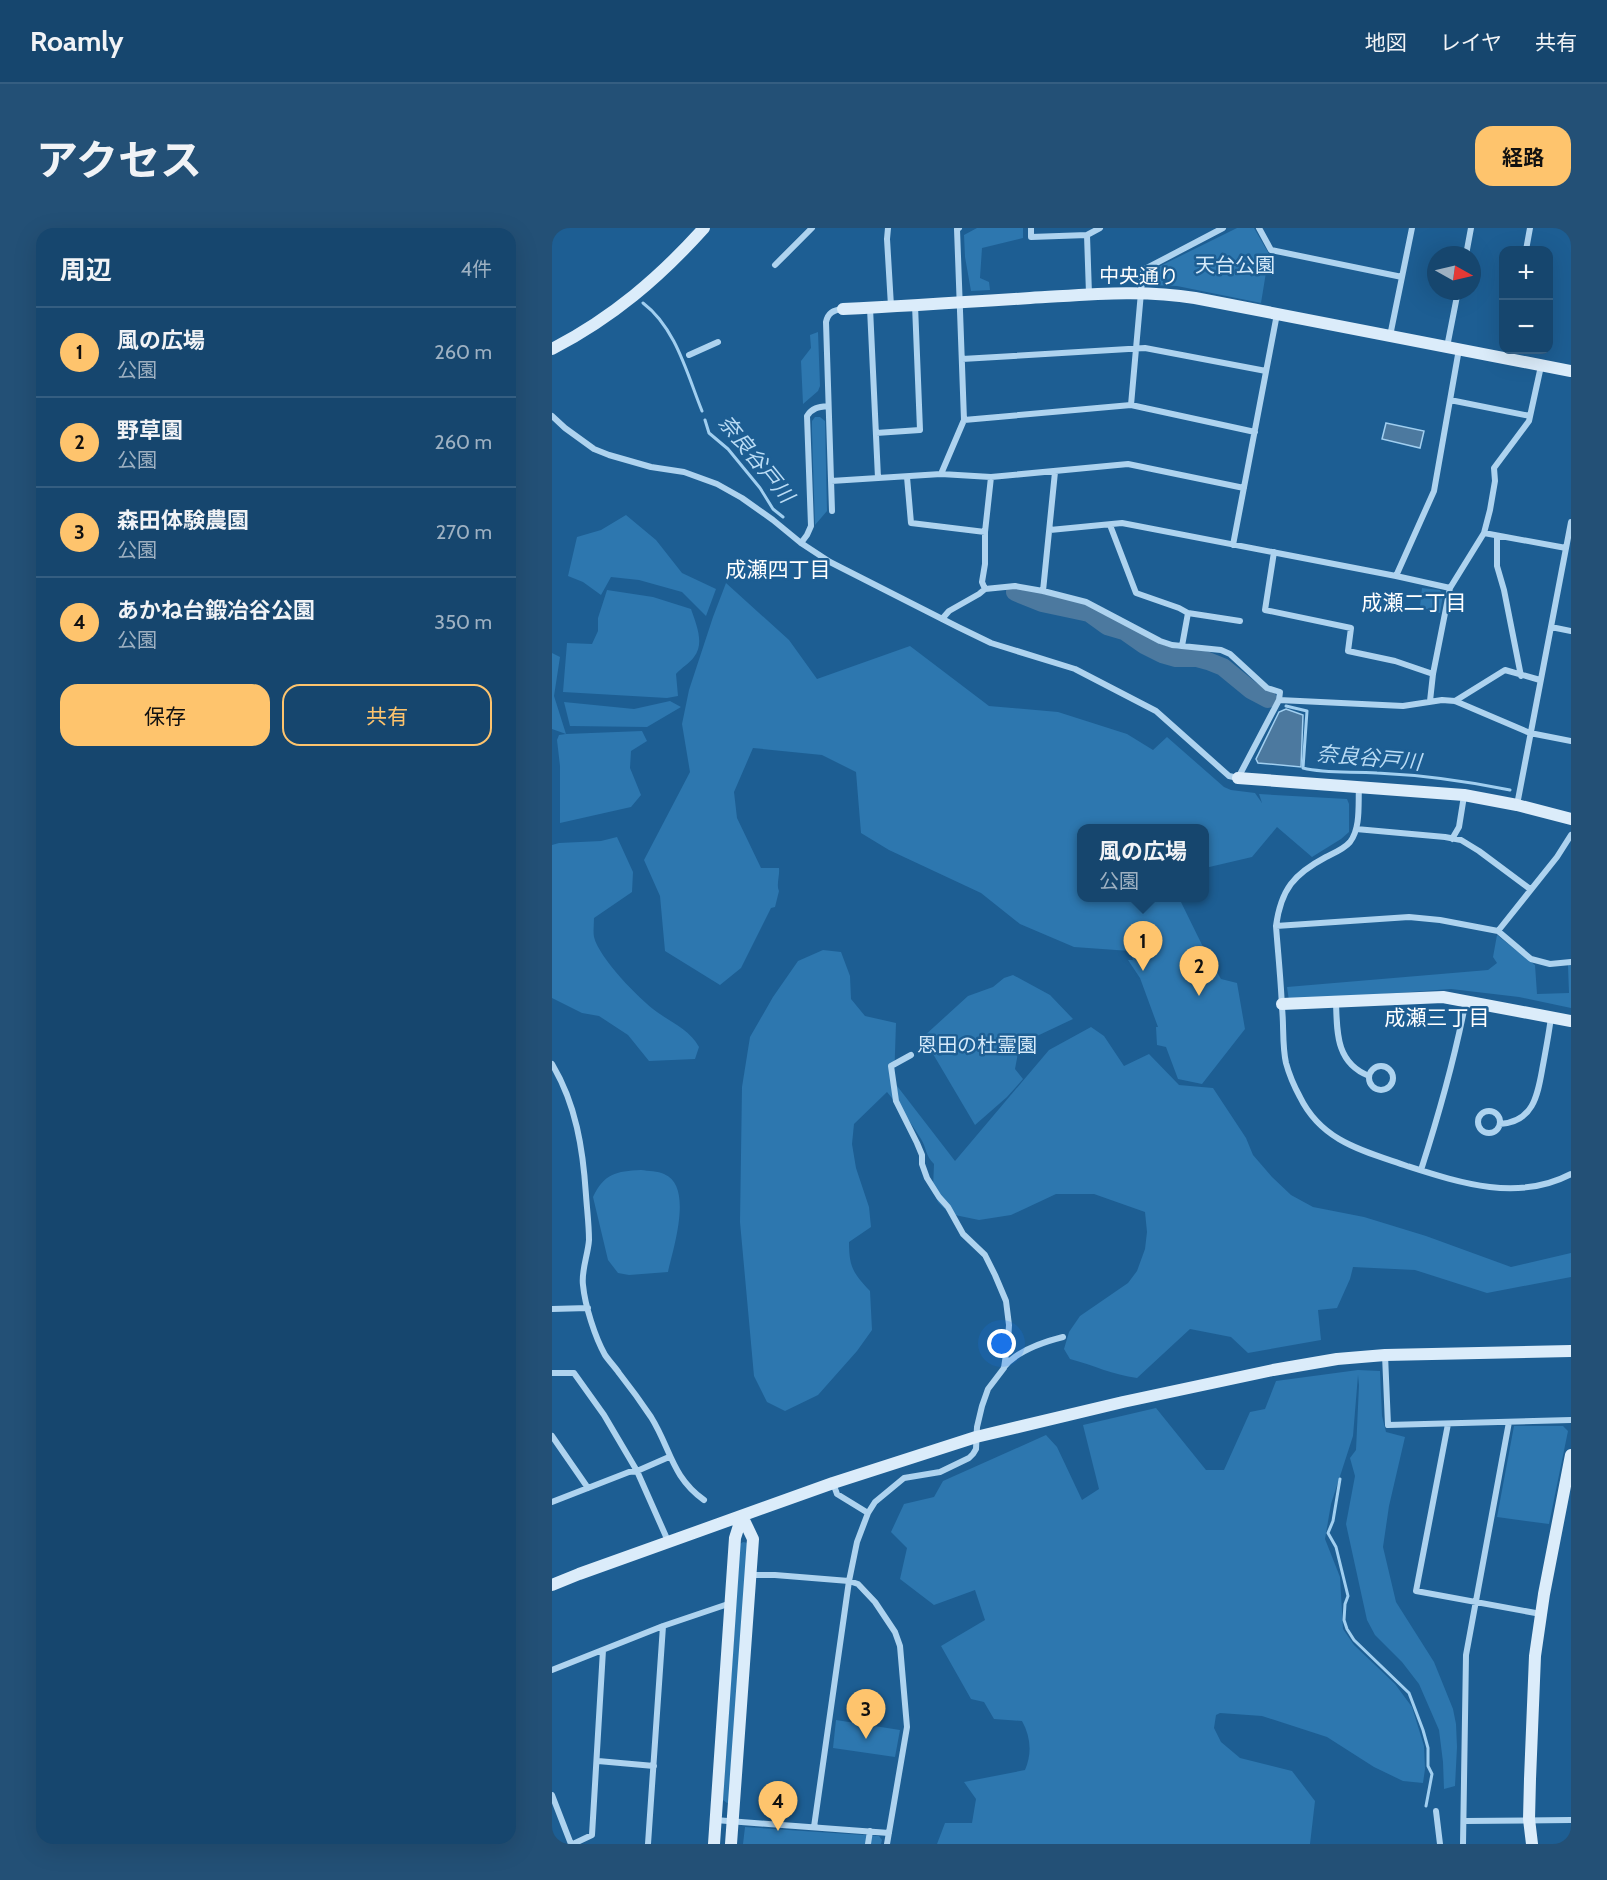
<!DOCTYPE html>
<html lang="ja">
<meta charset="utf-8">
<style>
body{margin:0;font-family:Cabin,"Noto Sans JP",sans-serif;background:#235076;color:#f1f3f6}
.controls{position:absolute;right:18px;top:18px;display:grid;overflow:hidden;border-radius:12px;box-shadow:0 6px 24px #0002}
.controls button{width:54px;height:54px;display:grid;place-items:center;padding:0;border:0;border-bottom:2px solid #355e81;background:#16466e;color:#f1f3f6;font:30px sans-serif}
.compass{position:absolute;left:875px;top:18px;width:54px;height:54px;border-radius:50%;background:#16466e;box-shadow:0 6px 24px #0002;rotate:98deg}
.you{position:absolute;left:450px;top:1116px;width:21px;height:21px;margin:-15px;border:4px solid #fff;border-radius:50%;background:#1a73e8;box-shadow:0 0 0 9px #1a73e833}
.badge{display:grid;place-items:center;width:39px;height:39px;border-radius:50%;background:#fec46d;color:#111;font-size:20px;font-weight:700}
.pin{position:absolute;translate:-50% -50px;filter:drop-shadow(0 2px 3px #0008)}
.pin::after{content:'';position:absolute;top:32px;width:21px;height:18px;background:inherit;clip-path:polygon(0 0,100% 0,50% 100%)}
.popup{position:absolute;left:525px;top:596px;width:132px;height:78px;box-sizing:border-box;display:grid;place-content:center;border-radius:12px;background:#16466e;filter:drop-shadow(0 2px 4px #0005);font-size:20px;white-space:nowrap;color:#9eb1c2}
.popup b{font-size:22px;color:#f1f3f6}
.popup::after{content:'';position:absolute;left:50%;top:100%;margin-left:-12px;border:12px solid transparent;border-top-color:#16466e}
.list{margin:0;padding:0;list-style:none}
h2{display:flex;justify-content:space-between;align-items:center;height:78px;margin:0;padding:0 24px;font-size:26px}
h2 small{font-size:20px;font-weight:400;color:#9eb1c2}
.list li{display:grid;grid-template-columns:39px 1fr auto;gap:18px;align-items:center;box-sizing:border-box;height:90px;padding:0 24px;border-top:2px solid #355e81}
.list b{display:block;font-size:22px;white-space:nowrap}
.list p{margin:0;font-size:20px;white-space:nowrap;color:#9eb1c2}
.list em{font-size:20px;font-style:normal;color:#9eb1c2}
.actions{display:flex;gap:12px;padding:18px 24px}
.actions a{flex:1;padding:14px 0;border:2px solid #fec46d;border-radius:18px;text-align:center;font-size:21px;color:#fec46d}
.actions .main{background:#fec46d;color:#111}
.map{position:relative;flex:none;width:1019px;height:1616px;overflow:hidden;border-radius:18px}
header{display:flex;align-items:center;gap:36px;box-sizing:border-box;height:84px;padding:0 30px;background:#16466e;border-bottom:2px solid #355e81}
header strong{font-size:28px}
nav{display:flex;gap:33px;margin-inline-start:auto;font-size:21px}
.intro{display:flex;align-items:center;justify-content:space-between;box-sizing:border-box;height:144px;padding:0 36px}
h1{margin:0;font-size:42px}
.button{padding:15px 27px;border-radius:18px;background:#fec46d;color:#111;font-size:21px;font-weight:700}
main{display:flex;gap:36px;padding:0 36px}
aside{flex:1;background:#16466e;border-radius:18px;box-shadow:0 6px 24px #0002}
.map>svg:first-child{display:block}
</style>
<header>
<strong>Roamly</strong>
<nav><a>地図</a><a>レイヤ</a><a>共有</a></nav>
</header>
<div class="intro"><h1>アクセス</h1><a class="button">経路</a></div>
<main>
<aside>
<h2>周辺<small>4件</small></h2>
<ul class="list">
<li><span class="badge">1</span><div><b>風の広場</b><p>公園</p></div><em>260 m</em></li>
<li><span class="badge">2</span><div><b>野草園</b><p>公園</p></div><em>260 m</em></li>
<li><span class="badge">3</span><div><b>森田体験農園</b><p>公園</p></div><em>270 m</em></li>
<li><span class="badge">4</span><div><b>あかね台鍛冶谷公園</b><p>公園</p></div><em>350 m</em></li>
</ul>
<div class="actions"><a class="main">保存</a><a>共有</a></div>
</aside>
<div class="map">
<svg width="1019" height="1616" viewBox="0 0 1019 1616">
<rect width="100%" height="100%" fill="#1d5e93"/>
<path fill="#2d77af" d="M 425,0 L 471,0 L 471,10 L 430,20 L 428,50 L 437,54 L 438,62 L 419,63 L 413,29 L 412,7 Z
M 685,0 L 702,0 L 717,26 L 709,75 L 625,58 L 598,57 L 594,51 L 598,43 Z
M 266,104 L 268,158 L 266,163 L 251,176 L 249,133 L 259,120 L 258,107 Z
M 263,189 L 268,189 L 273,193 L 275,283 L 263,297 L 260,204 L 260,193 Z
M 74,287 L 104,312 L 130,345 L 164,361 L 154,388 L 130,364 L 87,352 L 59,349 L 49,367 L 31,354 L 16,348 L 25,309 L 49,302 Z
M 174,355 L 237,412 L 265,451 L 358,418 L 437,478 L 506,484 L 575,506 L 601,522 L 615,509 L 672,559 L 679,562 L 703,565 L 710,575 L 707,566 L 795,571 L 797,576 L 797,604 L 789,611 L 760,629 L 725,599 L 700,629 L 653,640 L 652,600 L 530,600 L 530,670 L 627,670 L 655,727 L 669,751 L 685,755 L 693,801 L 650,856 L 626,851 L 614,819 L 605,817 L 604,799 L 606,799 L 588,750 L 576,732 L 581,732 L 578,723 L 522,719 L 468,696 L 429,665 L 337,622 L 309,605 L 304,544 L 270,527 L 201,520 L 182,564 L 185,590 L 209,640 L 227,640 C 228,647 224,657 227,663 L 223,679 L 219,680 L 189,740 L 168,757 L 113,723 L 108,668 L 92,632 L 138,544 L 130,496 L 137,462 L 161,389 Z
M 870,360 L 888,362 L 891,367 L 888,385 L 868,379 Z
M 55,362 L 101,369 L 139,381 C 144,396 153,415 142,429 C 138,435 129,440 124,446 L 126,468 L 115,470 L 11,464 L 15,415 L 40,416 L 46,403 L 46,390 Z
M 0,425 L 8,429 L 2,468 L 14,506 L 90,503 L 95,513 L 79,523 L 78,540 L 89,567 L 79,579 L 8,595 L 8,538 L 5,512 L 7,507 L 14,506 L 0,501 Z
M 118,473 L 129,479 L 95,499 L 18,498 L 12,474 L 82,481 Z
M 65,609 L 81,644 L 80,664 L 42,690 C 42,696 41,703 42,709 C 47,730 87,771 105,784 C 120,795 138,802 147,819 L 143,831 L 97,833 L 76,807 L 47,788 L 30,785 L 0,770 L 0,617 L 7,615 L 49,613 Z
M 945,707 L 983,737 L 985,766 L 1017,765 L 1016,737 L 1019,736 L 1019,780 L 967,769 L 899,761 L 737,773 L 735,759 L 936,742 L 945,735 L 941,729 Z
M 271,722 L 289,724 L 298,748 L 299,771 L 313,788 L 344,795 L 342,854 L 403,933 L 497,822 L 539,799 L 552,808 L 572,838 L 597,826 L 627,857 L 661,860 L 694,910 L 701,927 L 720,949 L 739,967 L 761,979 L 812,989 L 874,1008 L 959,1039 L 1019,1025 L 1019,1049 L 935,1065 L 863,1042 L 801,1039 L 798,1051 L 785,1080 L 766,1082 L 769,1112 L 696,1125 L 679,1109 L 638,1101 L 585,1150 C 561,1147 541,1137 518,1131 L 512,1121 L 517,1104 L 528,1088 L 576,1055 L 585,1043 L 593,1021 L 595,1004 L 593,984 L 542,966 L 504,966 L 459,987 L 427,992 L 398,986 L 386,974 L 381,960 L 382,936 C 373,927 375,921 369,911 C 359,895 348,879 335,864 L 302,896 L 300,916 L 304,940 L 317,979 L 319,999 L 297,1014 C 297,1039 301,1045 318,1063 L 320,1102 L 305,1123 L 266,1167 L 233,1183 L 215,1174 L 202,1148 L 188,994 L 190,859 L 198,809 L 221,769 L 246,733 Z
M 461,747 L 498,767 L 521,791 L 485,808 L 466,825 L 463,841 L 471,851 L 455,869 L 423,897 L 371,809 L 416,768 L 441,759 L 452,750 Z
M 89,942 C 96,943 106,943 112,946 C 142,958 121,1021 116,1044 L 77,1047 L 66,1045 L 56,1032 L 41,969 C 52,946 64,943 89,942 Z
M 806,1142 L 828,1143 L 830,1188 L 834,1204 L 853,1209 L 837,1278 L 831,1319 L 844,1374 L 882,1434 L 901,1481 L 904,1496 L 905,1519 L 903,1558 L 892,1561 L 891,1534 L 887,1502 L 867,1456 L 850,1434 L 823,1407 L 815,1392 L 794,1296 L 803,1248 L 798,1230 L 804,1222 L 807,1157 L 806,1147 L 801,1208 L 779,1276 L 773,1311 L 788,1349 L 791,1401 L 802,1417 L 843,1456 L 860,1479 L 872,1518 L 873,1541 L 871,1555 L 851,1553 L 822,1539 L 775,1509 L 710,1488 L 668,1485 L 664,1487 L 662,1500 L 669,1514 L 688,1530 L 740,1543 L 763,1573 L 758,1616 L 385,1616 L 393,1595 L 420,1595 L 424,1571 L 412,1554 L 473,1542 C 480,1526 479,1509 470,1493 L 442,1491 L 432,1474 L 419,1471 L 389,1418 L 433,1392 L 423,1362 L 382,1377 L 348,1351 L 355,1320 L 339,1304 L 352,1276 L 382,1269 L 391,1253 L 494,1207 L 505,1219 L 530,1272 L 547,1261 L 531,1197 L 604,1180 L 654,1242 L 672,1242 L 698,1184 L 713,1181 L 724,1153 Z
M 962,1198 L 1011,1198 L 1016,1203 L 997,1296 L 945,1289 Z
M 191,1314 L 196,1315 L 177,1575 L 175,1575 L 171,1572 L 188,1316 Z
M 284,1492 L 348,1502 L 343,1529 L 281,1520 Z
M 193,1599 L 327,1608 L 330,1612 L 329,1616 L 191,1616 Z"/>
<path fill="#4c799f" stroke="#a1cff0" stroke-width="1.5" d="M 834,195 L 872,203 L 868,220 L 830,211 Z
M 734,481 L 751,487 L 749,539 L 706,535 L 704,531 L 727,484 Z"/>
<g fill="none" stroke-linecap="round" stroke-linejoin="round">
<path stroke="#a1cff0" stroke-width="3" d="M 91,75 C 124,100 135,146 150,183
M 153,192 L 157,205 L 176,221 L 208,260 L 221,281 L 231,289
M 734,478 L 755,483 L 751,540 C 775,546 800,543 825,545 C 869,547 914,553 958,562
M 788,1251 L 781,1293 L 776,1305 L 784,1319 L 796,1368 L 793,1376 L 792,1392 L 795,1401 L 802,1412 L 857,1465 L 871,1502 L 876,1520 L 876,1538 L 880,1546 L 874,1578"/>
<path stroke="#4c799f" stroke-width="18" d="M 463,364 L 490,375 L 537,385 L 555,398 L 572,403 L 592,417 L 610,426 L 624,430 L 645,430 L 656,433 L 671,439 L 699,462 L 716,471"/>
<path stroke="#aed3ef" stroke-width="6" d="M 336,0 L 335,11 L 339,78
M 479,0 L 479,9 L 535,7
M 707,0 L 719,22 L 850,49
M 974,22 L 978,0
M 914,27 L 919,0
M 223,37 L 260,0
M 537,66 L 535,7 L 548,0
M 318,80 L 326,250
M 838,108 L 860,0
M 895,119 L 906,63
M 137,127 L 166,114
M 410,131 L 593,120 L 714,143
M 898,172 L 978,188
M 579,177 L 591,42 L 671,0
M 0,188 L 13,200 L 42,221 L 57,227 L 99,239 L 132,244 L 165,256 L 190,270 L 221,292 L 249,315 L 278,334 L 406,399 L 439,415 L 523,441 L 604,483 L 677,548 L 686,550 L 727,472 L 728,464 L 715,460 L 678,426 L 669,422 L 620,417 L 608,413 L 534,374 L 491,363 L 463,358 L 433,361 L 427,366 L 397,383 L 390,391
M 412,192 L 579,177 L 703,204
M 324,205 L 368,202 L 363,77
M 389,246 L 412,192 L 405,1 L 407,0
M 355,249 L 359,295 L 433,304
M 279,253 L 389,246 L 439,249 L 576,236 L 692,260
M 280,283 L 274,94 C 276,85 281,82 291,81
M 558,297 L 584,365 L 627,380 L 636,385 L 630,418
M 498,302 L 570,295 L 844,348 L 898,360
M 932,305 L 1014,320
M 945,308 L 945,338 L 952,362 L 969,448
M 249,315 L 255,307 L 259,298 L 255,188 C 260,180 266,179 276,178
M 681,317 L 725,86
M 722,324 L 713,382 L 799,400 L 796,423 L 843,433 L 881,446
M 844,348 L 882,263 L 907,121
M 433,361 L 430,354 L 433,336 L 433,304 L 439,249
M 491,363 L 503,244
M 636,385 L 688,393
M 999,399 L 1019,403
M 727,472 L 851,478 L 890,472 L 903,473 L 978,505 L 1019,513
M 878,473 L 881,446 L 898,360 L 932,305 L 938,282 L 943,253 L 942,240 L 977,193 L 989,138
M 903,473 L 953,442 L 988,452
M 807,559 C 806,575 809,600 798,614 C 792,621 782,625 774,629 C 742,646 729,661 724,698 C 726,725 729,753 730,780 C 732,797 730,818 734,835 C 737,846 742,858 748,869 C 770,914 812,923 855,938 C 908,955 966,974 1019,946
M 965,577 L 1019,294
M 804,601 L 893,609 L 909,612 L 927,623 L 978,661
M 900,611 L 907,599 L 912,568
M 724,698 L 857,689 L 888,692 L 946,703 L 979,731 L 998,736 L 1019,734
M 946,703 L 1005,629 L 1019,607
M 784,774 C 785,805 784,835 817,848
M 0,836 C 24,876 31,921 34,967 C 35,982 37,997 37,1012 C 36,1027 29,1043 31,1057 C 33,1078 43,1109 53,1127 C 57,1133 63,1139 67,1145 C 78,1159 89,1174 99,1189 C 119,1221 119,1248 152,1272
M817 850a12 12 0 1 1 24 0a12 12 0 1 1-24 0Z
M926 894a11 11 0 1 1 22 0a11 11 0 1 1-22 0Z
M 948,896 C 983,894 986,864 991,837 C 994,821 997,805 999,789
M 869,942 C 887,886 903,830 914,772
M 0,1081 L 36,1080
M 833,1127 L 836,1197 L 1019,1192
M 452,1139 C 465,1123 491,1114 511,1109
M 0,1145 L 22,1145 L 52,1187 L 85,1243 L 116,1313
M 896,1196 L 864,1363 L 989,1386
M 0,1208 L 36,1260
M 281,1255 L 285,1266 L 316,1285
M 0,1274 L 77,1244 L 85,1243 L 117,1229
M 198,1347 L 223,1347 L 297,1353 L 306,1356 L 323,1374 L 343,1404 L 348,1418 L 355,1499 L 335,1616
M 0,1442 L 111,1398 L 179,1375
M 46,1533 L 102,1538
M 0,1567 L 19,1616
M 884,1583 L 888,1616
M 163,1592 L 337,1605
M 913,1593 L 1019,1592
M 262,1599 L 297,1353 L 305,1314 L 316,1285 L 323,1274 L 352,1250 L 388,1244 L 417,1230 L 421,1226 L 424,1221 L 425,1199 L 430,1178 L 436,1161 L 452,1140 L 456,1113 L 457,1097 L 454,1073 L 443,1047 L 433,1027 L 411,1006 L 396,979 L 387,969 L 375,950 L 370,936 L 370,927 L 365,915 L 344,873 L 339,838 L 359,827
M 21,1616 L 40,1607 L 51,1422
M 96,1616 L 111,1398
M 316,1616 L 318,1603
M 911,1616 L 914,1427 L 957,1194"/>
<path stroke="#dbecfa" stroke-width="12" d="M 291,81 C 353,78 416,74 478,70 C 533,67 588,61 643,70 L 1019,143
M 0,121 C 60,90 107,50 152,0
M 686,550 L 912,567 L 965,577 L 1019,591
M 730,776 L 891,769 L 1019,793
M 0,1357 L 27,1346 L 281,1255 L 424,1209 L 571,1174 L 721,1142 L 785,1131 L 833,1127 L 1019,1123
M 162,1616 L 183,1310 L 190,1288
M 179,1616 L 201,1311 L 190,1288
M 980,1616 L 977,1591 L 978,1551 L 983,1428 L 992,1366 L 1019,1227"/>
</g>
<g text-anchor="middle" stroke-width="5" stroke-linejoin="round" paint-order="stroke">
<g font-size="20" fill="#d5eafa" stroke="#1d5e93">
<text x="683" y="44">天台公園</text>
<text x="425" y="824">恩田の杜霊園</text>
</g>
<g font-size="20" fill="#fff" stroke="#1d5e93">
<text transform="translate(587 48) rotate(1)" y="7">中央通り</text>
</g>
<g font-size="21" font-style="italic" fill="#badcf5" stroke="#1d5e93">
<text transform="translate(204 231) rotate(51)" y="7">奈良谷戸川</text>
<text transform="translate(817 530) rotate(5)" y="7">奈良谷戸川</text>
</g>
<g font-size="21" fill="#fff" stroke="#1d5e93">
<text x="226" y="349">成瀬四丁目</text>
<text x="862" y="382">成瀬二丁目</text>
<text x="885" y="797">成瀬三丁目</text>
</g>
</g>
</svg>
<div class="controls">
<button>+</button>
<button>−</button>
</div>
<svg class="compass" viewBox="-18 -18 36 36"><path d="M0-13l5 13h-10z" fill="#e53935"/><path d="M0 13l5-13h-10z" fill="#9eb1c2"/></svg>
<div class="you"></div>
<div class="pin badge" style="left:591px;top:743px">1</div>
<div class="popup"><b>風の広場</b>公園</div>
<div class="pin badge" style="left:647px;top:768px">2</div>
<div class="pin badge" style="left:314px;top:1511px">3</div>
<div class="pin badge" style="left:226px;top:1603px">4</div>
</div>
</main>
